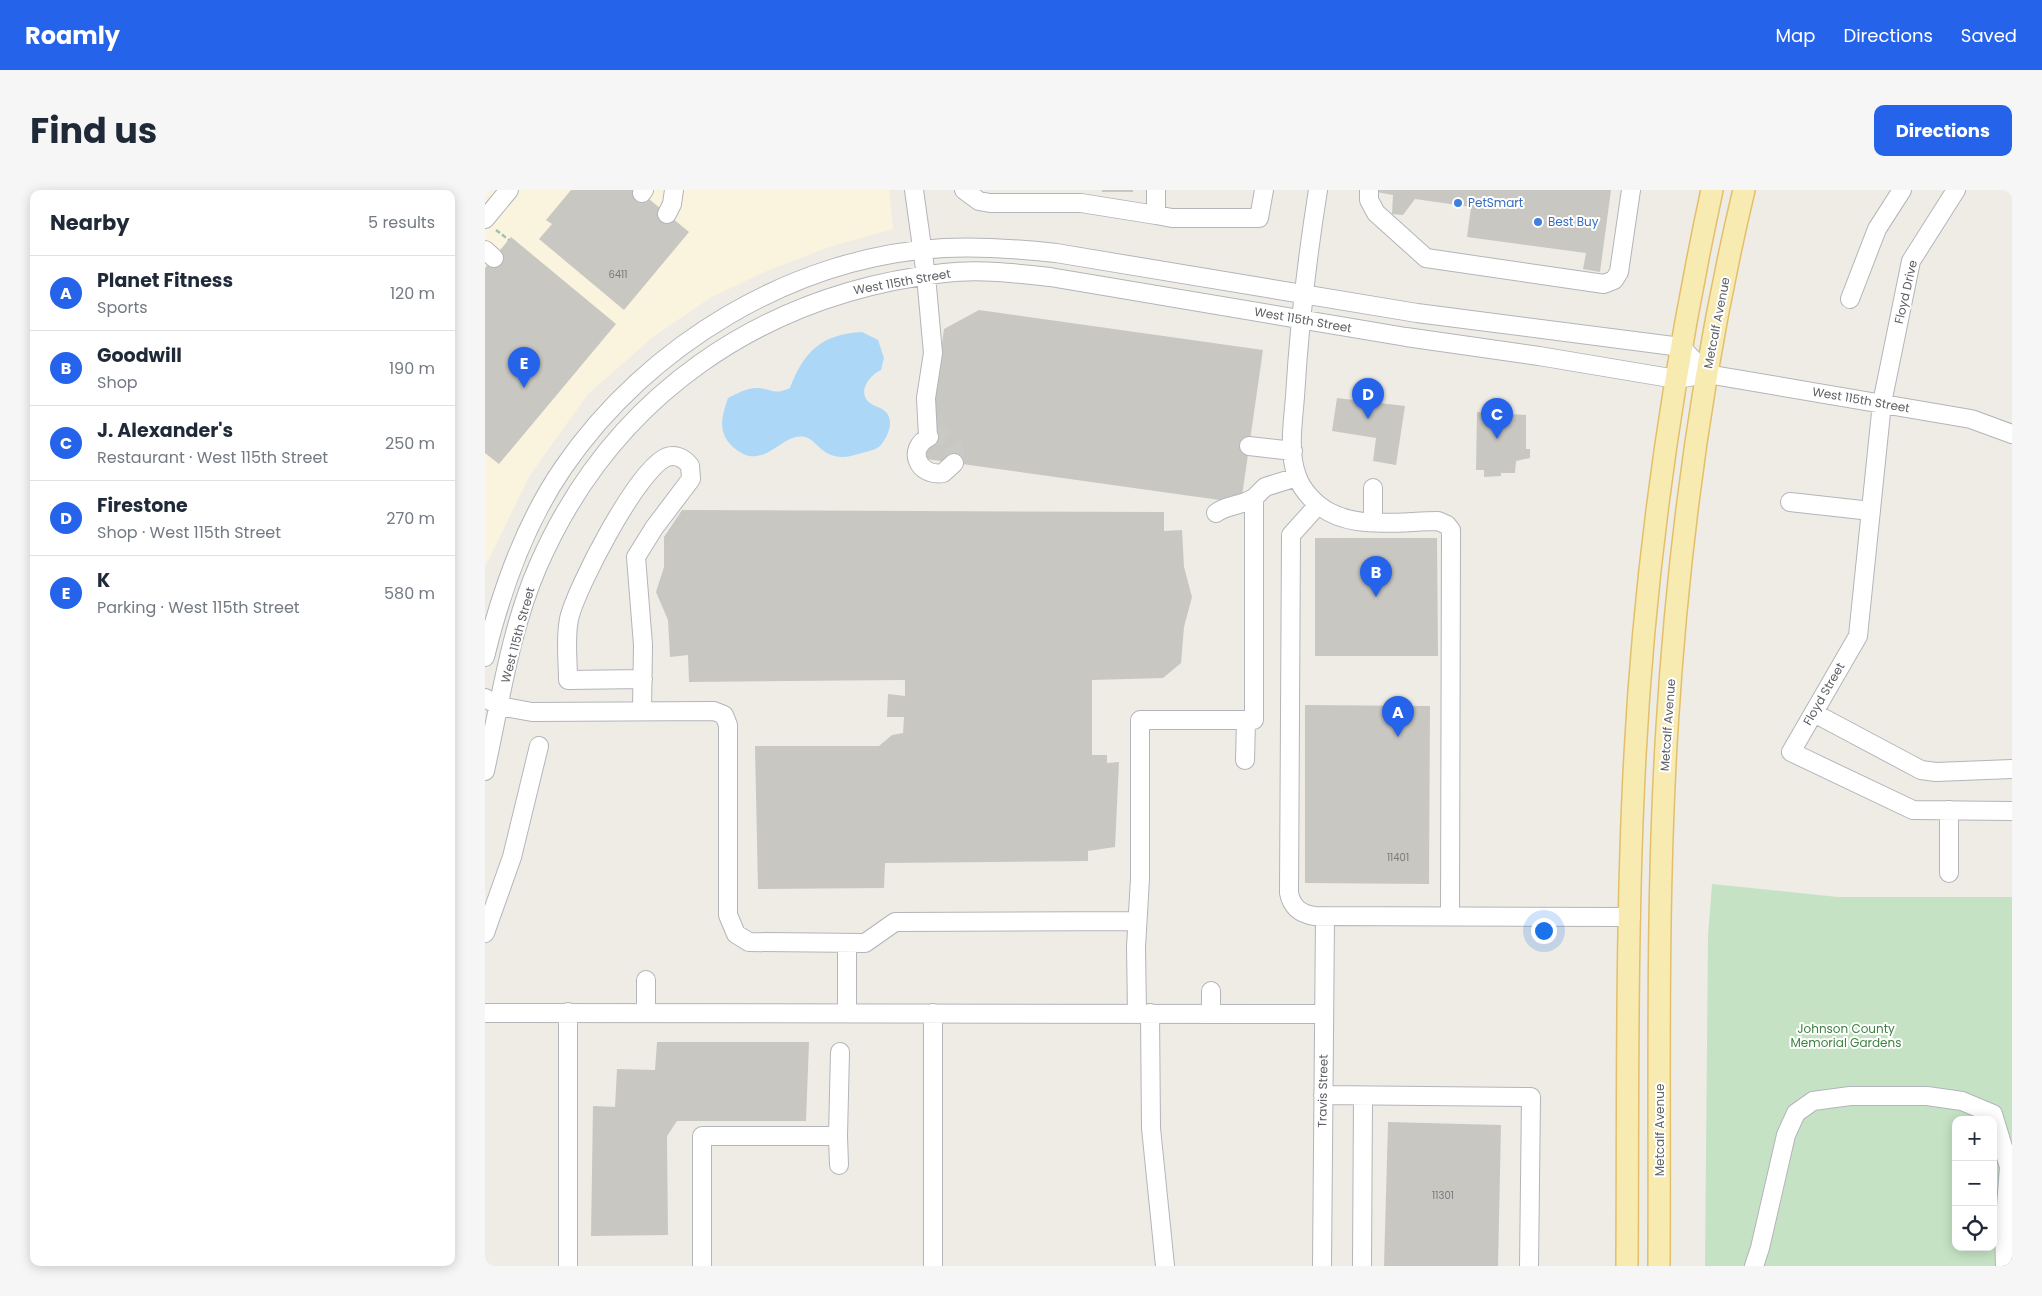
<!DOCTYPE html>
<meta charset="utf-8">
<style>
body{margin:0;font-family:Poppins,sans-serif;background:#f6f6f7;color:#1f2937}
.controls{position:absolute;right:15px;bottom:15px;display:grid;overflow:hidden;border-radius:10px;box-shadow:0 2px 12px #0003}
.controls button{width:45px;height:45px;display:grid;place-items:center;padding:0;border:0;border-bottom:1px solid #e0e1e3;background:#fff;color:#1f2937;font:25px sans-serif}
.you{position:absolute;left:1058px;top:740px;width:18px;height:18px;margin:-12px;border:4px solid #fff;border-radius:50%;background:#1a73e8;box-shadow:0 0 0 8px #1a73e833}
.badge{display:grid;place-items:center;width:32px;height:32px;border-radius:50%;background:#2563eb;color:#fff;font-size:16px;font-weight:700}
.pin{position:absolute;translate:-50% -41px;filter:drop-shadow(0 1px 2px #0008)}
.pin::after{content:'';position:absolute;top:26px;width:18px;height:15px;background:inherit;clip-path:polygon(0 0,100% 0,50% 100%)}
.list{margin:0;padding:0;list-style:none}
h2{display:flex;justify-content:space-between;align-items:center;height:65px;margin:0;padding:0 20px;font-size:21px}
h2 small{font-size:16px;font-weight:400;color:#747a83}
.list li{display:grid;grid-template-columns:32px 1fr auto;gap:15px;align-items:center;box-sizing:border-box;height:75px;padding:0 20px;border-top:1px solid #e0e1e3}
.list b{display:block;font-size:19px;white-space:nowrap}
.list p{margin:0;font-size:16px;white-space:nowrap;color:#747a83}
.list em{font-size:16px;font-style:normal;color:#747a83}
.icon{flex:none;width:28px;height:28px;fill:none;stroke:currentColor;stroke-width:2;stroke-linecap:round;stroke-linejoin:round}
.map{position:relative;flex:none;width:1527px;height:1076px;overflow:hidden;border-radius:10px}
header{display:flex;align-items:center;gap:30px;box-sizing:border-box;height:70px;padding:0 25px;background:#2563eb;color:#fff}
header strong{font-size:24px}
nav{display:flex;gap:28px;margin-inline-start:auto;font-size:18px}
.intro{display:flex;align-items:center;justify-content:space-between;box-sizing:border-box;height:120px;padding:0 30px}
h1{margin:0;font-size:35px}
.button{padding:12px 22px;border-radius:10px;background:#2563eb;color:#fff;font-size:18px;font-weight:700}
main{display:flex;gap:30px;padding:0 30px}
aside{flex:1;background:#fff;border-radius:10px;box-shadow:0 2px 12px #0003}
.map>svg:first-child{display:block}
</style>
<header>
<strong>Roamly</strong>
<nav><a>Map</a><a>Directions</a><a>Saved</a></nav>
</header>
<div class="intro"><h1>Find us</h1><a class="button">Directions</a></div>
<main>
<aside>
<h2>Nearby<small>5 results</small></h2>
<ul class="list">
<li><span class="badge">A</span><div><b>Planet Fitness</b><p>Sports</p></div><em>120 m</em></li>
<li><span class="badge">B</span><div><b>Goodwill</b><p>Shop</p></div><em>190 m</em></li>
<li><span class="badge">C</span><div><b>J. Alexander's</b><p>Restaurant · West 115th Street</p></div><em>250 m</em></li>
<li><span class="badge">D</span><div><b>Firestone</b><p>Shop · West 115th Street</p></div><em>270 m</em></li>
<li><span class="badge">E</span><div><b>K</b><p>Parking · West 115th Street</p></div><em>580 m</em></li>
</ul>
</aside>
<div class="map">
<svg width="1527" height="1076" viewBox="0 0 1527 1076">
<rect width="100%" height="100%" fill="#eeece5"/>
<path fill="#faf3de" d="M 0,0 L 404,0 L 408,39 L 344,57 L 277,83 L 225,108 L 168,147 L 103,204 L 45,285 L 0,377 Z"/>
<path fill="#c5e3c4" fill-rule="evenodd" d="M 1227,694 L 1353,707 L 1527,707 L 1527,1076 L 1220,1076 L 1223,746 ZM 1471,930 L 1508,930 L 1508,1057 L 1471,1057 Z"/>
<path fill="#add7f6" d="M 377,142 L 393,150 L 399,168 L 396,180 C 383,186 370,205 388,215 C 392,217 397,218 401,222 C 410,232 402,248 395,256 C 391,260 383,261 377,263 C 361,268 349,270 335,258 C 332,255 327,250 323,248 C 297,237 279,289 245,254 C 232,240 238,223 243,208 C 253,203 263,197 274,198 C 289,200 289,205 305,198 C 319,161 337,144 377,142 Z"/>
<path fill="#c9c7c2" d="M 86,0 L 153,0 L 204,42 L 139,120 L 54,49 L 67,34 L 61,30 Z
M 617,0 L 648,0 L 648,2 L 617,2 Z
M 892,0 L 1126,0 L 1115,82 L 1098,79 L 1101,63 L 982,47 L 986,17 L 930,9 L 918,25 L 907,24 L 908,5 L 891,2 Z
M 26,47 L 131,134 L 14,274 L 0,263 L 0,78 Z
M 494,120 L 778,160 L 756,313 L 441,269 L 459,139 Z
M 852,208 L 920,216 L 911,275 L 888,271 L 891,248 L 847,241 Z
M 992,222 L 1041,225 L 1041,259 L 1045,259 L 1045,268 L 1031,271 L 1030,283 L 1016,283 L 1016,286 L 999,287 L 999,280 L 991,280 Z
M 197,320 L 679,322 L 679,341 L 697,340 L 699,377 L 707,407 L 699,437 L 696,473 L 678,488 L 607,490 L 607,565 L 622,565 L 622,573 L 634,572 L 630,657 L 603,661 L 603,671 L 400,673 L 399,698 L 273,699 L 270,556 L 394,556 L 407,545 L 418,543 L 419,527 L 402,527 L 403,504 L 420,506 L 420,490 L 204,492 L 203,465 L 185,467 L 183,430 L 171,402 L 179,377 L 179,347 Z
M 830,348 L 952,348 L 953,466 L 830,466 Z
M 820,515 L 945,516 L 944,694 L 820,693 Z
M 172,852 L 324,852 L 321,931 L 192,931 L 182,946 L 183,1045 L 106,1046 L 108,916 L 130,917 L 132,879 L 170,880 Z
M 903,932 L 1016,935 L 1013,1076 L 899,1076 Z"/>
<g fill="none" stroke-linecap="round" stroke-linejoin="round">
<path stroke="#cac9c5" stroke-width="18" stroke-dasharray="18 9" stroke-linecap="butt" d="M 444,247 C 461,241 475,255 469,273"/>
<g stroke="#b2b5b9" stroke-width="20">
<path id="minor" d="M 429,0 L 441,86 L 448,163 L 441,208 L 443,247
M 479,0 L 494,11 L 505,13 L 596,13 L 671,25 L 671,0
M 833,0 C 822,69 814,137 810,207 C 808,231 803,263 812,286 C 817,301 831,315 844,322 C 875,339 919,331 953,331 L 962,335 L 966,340 L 965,726
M 884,0 L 884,10 L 891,23 L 941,68 L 1119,94 L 1129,90 L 1134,82 L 1146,0
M 1471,0 L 1426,71 L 1397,213 L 1373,446 L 1306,562 L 1428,620 L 1527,621
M 157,3 L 159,0
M 182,24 L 187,14 L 189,0
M 671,25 L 687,28 L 774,28 L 779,0
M 0,29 L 24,0
M 0,60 L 9,68
M 1365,109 L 1392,39 L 1417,0
M 444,247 C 421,259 433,287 458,283 L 469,273
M 764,256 L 808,261
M 888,298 L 888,331
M 1305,312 L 1386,321
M 833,315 L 806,345 L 804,703 C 807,718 816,724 830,726 L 1146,727
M 731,323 C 741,315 756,316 769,308
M 0,467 C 16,401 39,335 78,278 C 162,155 309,66 459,58 C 496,56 534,59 571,63 L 932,123 L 1196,157 L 1222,184
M 0,508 L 14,516 L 47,522 L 229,521 L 239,525 L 243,535 L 243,725 L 251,744 L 264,752 L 380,753 L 410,732 L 652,731
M 157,521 L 158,455 L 151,367 L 169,338 L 206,289 L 205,276 C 199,268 191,264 182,267 C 153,278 91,398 84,429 C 80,449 83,470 83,490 L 158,489
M 1329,523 L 1436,580 L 1451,582 L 1527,579
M 760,570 L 761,530
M 0,581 C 15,513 25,440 53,376 C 127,206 276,104 459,83 C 494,79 530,83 565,87 L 921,147 L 1054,166 L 1191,189 L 1222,184 L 1486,229 L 1527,244
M 1464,620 L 1464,683
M 0,743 L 27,667 L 54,556
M 362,753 L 362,823
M 726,801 L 726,823
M 161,822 L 161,790
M 0,823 L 839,824
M 448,823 L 448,1076
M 652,823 L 651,757 L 655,689 L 655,530 L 769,530 L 769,308 L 780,297 L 812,287
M 665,823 L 666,938 L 680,1076
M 838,905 L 1046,907 L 1044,1076
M 353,946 L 354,975
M 83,1076 L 83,822
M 217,1076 L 217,946 L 353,946 L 355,862
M 837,1076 L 840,726
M 877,1076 L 878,906
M 1269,1076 L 1275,1058 L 1301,945 L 1311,923 L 1328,911 L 1365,906 L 1442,906 L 1477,911 L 1508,924 L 1524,977 L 1519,1042 L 1520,1076"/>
</g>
<g stroke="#e3bf69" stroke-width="24">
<path id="major" d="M 1142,1076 C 1143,906 1141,735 1150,565 C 1160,375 1187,186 1227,0
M 1174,1076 C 1175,897 1171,717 1182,538 C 1193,358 1217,176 1259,0"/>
</g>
<path stroke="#9ec3a8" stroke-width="2.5" stroke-dasharray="5 2.5" stroke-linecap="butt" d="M 11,40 L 24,50"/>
<use href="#minor" stroke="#fff" stroke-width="18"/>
<use href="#major" stroke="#f7ebb1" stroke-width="21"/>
</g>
<g fill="#3f7fe0" stroke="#fff" stroke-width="2">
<circle cx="973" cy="13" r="5"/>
<circle cx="1053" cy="32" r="5"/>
</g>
<g text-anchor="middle" stroke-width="4" stroke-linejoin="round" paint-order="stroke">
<g font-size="10" fill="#787a7c">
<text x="133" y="88">6411</text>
<text x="913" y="671">11401</text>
<text x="958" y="1009">11301</text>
</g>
<g font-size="12" fill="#366cbe" stroke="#fff" text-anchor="start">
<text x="983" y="17">PetSmart</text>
<text x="1063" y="36">Best Buy</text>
</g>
<g font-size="12" fill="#5d6064" stroke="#fff">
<text transform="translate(417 92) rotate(-10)" y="4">West 115th Street</text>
<text transform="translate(1421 102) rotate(-77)" y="4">Floyd Drive</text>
<text transform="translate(818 130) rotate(10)" y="4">West 115th Street</text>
<text transform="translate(1232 133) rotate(-79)" y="4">Metcalf Avenue</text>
<text transform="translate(1376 210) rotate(10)" y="4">West 115th Street</text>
<text transform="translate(33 445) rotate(-75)" y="4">West 115th Street</text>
<text transform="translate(1339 504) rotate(-60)" y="4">Floyd Street</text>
<text transform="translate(1183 535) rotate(-86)" y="4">Metcalf Avenue</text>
<text transform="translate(838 901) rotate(-89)" y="4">Travis Street</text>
<text transform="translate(1175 940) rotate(-90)" y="4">Metcalf Avenue</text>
</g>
<g font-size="12" fill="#3e8241" stroke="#fff">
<text x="1361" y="843">Johnson County<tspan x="1361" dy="14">Memorial Gardens</tspan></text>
</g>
</g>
</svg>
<div class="controls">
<button>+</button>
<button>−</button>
<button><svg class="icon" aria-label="locate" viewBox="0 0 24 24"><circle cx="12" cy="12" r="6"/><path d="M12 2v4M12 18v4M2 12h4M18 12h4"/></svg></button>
</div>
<div class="you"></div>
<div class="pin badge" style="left:913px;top:547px">A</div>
<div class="pin badge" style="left:891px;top:407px">B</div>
<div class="pin badge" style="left:1012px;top:249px">C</div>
<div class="pin badge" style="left:883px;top:229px">D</div>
<div class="pin badge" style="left:39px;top:198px">E</div>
</div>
</main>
